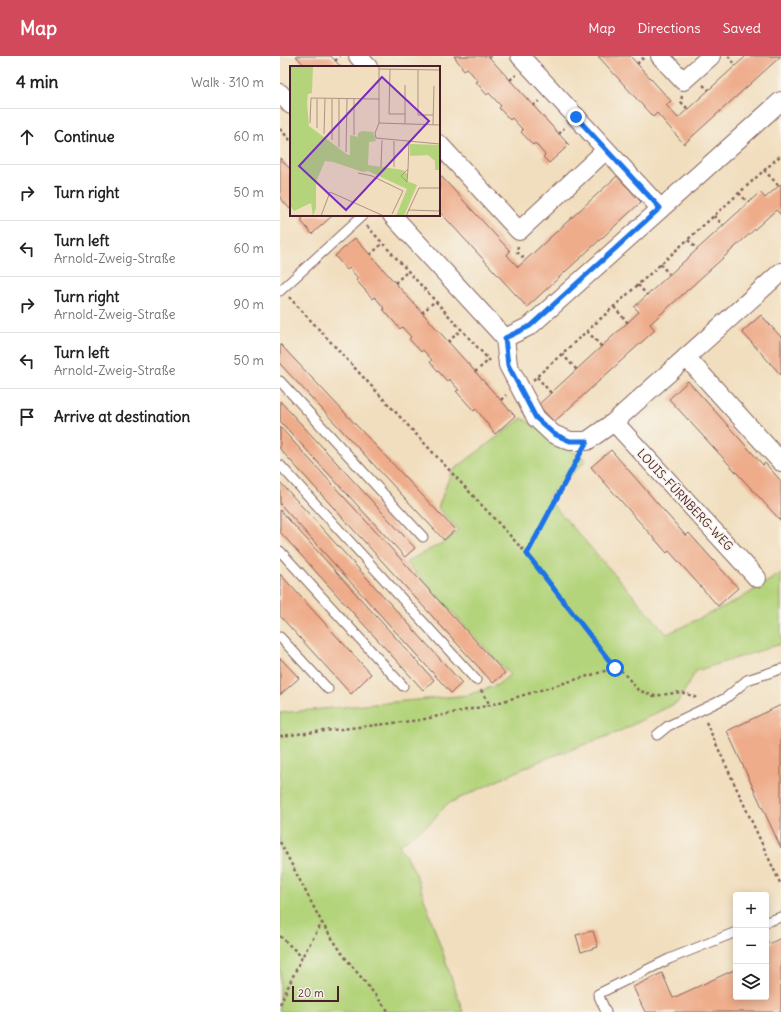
<!DOCTYPE html>
<meta charset="utf-8">
<style>
body{margin:0;font-family:Delius,sans-serif;background:#f6f6f6;color:#222}
.controls{position:absolute;right:12px;bottom:12px;display:grid;overflow:hidden;border-radius:4px;box-shadow:0 2px 10px #0003}
.controls button{width:36px;height:36px;display:grid;place-items:center;padding:0;border:0;border-bottom:1px solid #e0e0e0;background:#fff;color:#222;font:20px sans-serif}
.scale{position:absolute;left:12px;bottom:10px;width:47px;box-sizing:border-box;padding-left:4px;border:2px solid #4a1f2b;border-top:0;font-size:11px;line-height:14px;white-space:nowrap;color:#4a1f2b;-webkit-text-stroke:3px #f7f3e8;paint-order:stroke}
.stop{position:absolute;width:12px;height:12px;margin:-9px;border:3px solid #1a73e8;border-radius:50%;background:#fff}
.stop.end{background:#1a73e8;border-color:#fff;box-shadow:0 1px 4px #0008}
.list{margin:0;padding:0;list-style:none}
h2{display:flex;justify-content:space-between;align-items:center;height:52px;margin:0;padding:0 16px;font-size:17px}
h2 small{font-size:13px;font-weight:400;color:#767676}
.list li{display:grid;grid-template-columns:26px 1fr auto;gap:12px;align-items:center;box-sizing:border-box;height:56px;padding:0 16px;border-top:1px solid #e0e0e0}
.list b{display:block;font-size:15px;white-space:nowrap}
.list p{margin:0;font-size:13px;white-space:nowrap;color:#767676}
.list em{font-size:13px;font-style:normal;color:#767676}
.icon{flex:none;width:22px;height:22px;fill:none;stroke:currentColor;stroke-width:2;stroke-linecap:round;stroke-linejoin:round}
.map{position:relative;flex:none;width:501px;height:956px;overflow:hidden}
header{display:flex;align-items:center;gap:24px;box-sizing:border-box;height:56px;padding:0 20px;background:#d1495b;color:#fff}
header strong{font-size:19px}
nav{display:flex;gap:22px;margin-inline-start:auto;font-size:14px}
main{display:flex}
aside{flex:1;background:#fff}
.map>svg:first-child{display:block}
</style>
<header>
<strong>Map</strong>
<nav><a>Map</a><a>Directions</a><a>Saved</a></nav>
</header>
<main>
<aside>
<h2>4 min<small>Walk · 310 m</small></h2>
<ul class="list">
<li><svg class="icon" aria-label="ahead" viewBox="0 0 24 24"><path d="M12 20V5M6 11l6-6 6 6"/></svg><div><b>Continue</b></div><em>60 m</em></li>
<li><svg class="icon" aria-label="right" viewBox="0 0 24 24"><path d="M7 20v-9h11M14 6l5 5-5 5"/></svg><div><b>Turn right</b></div><em>50 m</em></li>
<li><svg class="icon" aria-label="left" viewBox="0 0 24 24"><path d="M17 20v-9H6M10 6l-5 5 5 5"/></svg><div><b>Turn left</b><p>Arnold-Zweig-Straße</p></div><em>60 m</em></li>
<li><svg class="icon" aria-label="right" viewBox="0 0 24 24"><path d="M7 20v-9h11M14 6l5 5-5 5"/></svg><div><b>Turn right</b><p>Arnold-Zweig-Straße</p></div><em>90 m</em></li>
<li><svg class="icon" aria-label="left" viewBox="0 0 24 24"><path d="M17 20v-9H6M10 6l-5 5 5 5"/></svg><div><b>Turn left</b><p>Arnold-Zweig-Straße</p></div><em>50 m</em></li>
<li><svg class="icon" aria-label="arrive" viewBox="0 0 24 24"><path d="M6 21V4h12l-3 4 3 4H6"/></svg><div><b>Arrive at destination</b></div></li>
</ul>
</aside>
<div class="map">
<svg width="501" height="956" viewBox="0 0 501 956">
<rect width="100%" height="100%" fill="#f7f3e8"/>
<filter id="ink" filterUnits="userSpaceOnUse"><feTurbulence type="fractalNoise" baseFrequency=".025" numOctaves="2"/><feDisplacementMap in="SourceGraphic" scale="8" xChannelSelector="R" yChannelSelector="G"/><feConvolveMatrix kernelMatrix="1 2 1 2 8 2 1 2 1" color-interpolation-filters="sRGB"/></filter>
<filter id="wash" filterUnits="userSpaceOnUse"><feTurbulence type="fractalNoise" baseFrequency=".012" numOctaves="4" result="noise"/><feDisplacementMap in="SourceGraphic" scale="16" xChannelSelector="R" yChannelSelector="G"/><feGaussianBlur stdDeviation="0.9" result="paint"/><feColorMatrix in="noise" values="0 0 0 0 0 0 0 0 0 0 0 0 0 0 0 0 0 1.4 0 .05"/><feComposite in="paint" operator="in"/></filter>
<g filter="url(#wash)">
<rect width="100%" height="100%" fill="#f1debe"/>
<path fill="#b4d47c" stroke="#7f7a54" d="M 242,362 L 306,404 L 267,442 L 387,578 L 460,543 L 501,517 L 501,588 L 416,615 L 398,646 L 336,677 L 262,704 L 167,748 L 150,767 L 119,789 L 135,816 L 183,956 L 0,956 L 0,657 L 188,639 L 217,629 L 230,619 L 126,506 L 164,486 L 178,474 L 158,452 L 171,416 Z"/>
<g id="blocks">
<path fill="#eeac8a" d="M 16,0 L 51,0 L 61,11 L 26,11 Z
M 174,0 L 208,0 L 289,89 L 269,107 L 263,101 L 265,99 L 255,87 L 253,89 L 241,76 L 243,74 L 232,62 L 230,64 L 219,52 L 221,50 L 209,37 L 207,39 L 196,26 L 198,25 L 187,12 L 184,14 Z
M 318,0 L 350,0 L 391,45 L 386,49 L 398,62 L 466,0 L 501,0 L 404,88 L 377,57 L 373,61 Z
M 0,102 L 11,114 L 11,154 L 0,142 Z
M 159,118 L 230,195 L 227,199 L 238,211 L 337,120 L 361,146 L 247,251 L 159,155 Z
M 501,128 L 501,159 L 496,154 L 370,268 L 375,274 L 274,366 L 258,349 L 359,256 L 354,251 L 480,136 L 485,142 Z
M 19,159 L 51,159 L 52,160 L 32,178 L 21,165 L 23,163 Z
M 75,182 L 235,360 L 215,378 L 196,353 L 194,355 L 176,335 L 179,334 L 169,323 L 167,325 L 150,306 L 152,304 L 143,294 L 141,296 L 129,283 L 131,281 L 122,271 L 120,273 L 103,253 L 104,252 L 95,241 L 93,243 L 76,224 L 78,222 L 69,212 L 67,214 L 55,200 Z
M 481,259 L 501,281 L 501,319 L 462,276 Z
M 0,288 L 175,474 L 164,484 L 0,308 Z
M 408,325 L 483,409 L 485,407 L 501,425 L 501,465 L 389,343 Z
M 0,345 L 135,492 L 125,501 L 0,365 Z
M 0,371 L 225,617 L 213,627 L 0,393 Z
M 331,394 L 406,480 L 409,477 L 458,532 L 438,550 L 389,495 L 387,497 L 311,411 Z
M 0,426 L 182,627 L 171,637 L 0,448 Z
M 0,454 L 154,624 L 143,634 L 0,476 Z
M 0,518 L 91,618 L 71,638 L 0,560 Z
M 0,602 L 19,622 L 0,639 Z
M 501,649 L 501,792 L 447,675 Z
M 313,875 L 318,891 L 301,896 L 296,879 Z
M 486,882 L 489,888 L 501,882 L 501,956 L 365,956 L 353,931 L 382,917 L 393,942 L 456,913 L 456,941 L 486,941 Z"/>
</g>
</g>
<g filter="url(#ink)">
<use href="#blocks" fill-opacity="0" stroke="#84625e" stroke-width="1"/>
<g fill="none" stroke-linecap="round" stroke-linejoin="round">
<g stroke="#84625e" stroke-width="11">
<path id="service" d="M 0,235 L 83,159
M 0,325 L 143,481
M 0,409 L 196,624
M 0,495 L 123,630
M 0,581 L 48,633
M 377,679 L 388,670 L 446,642 L 467,624 L 501,613
M 486,866 L 501,861
M 326,956 L 318,938 L 389,903 L 456,876"/>
</g>
<g stroke="#84625e" stroke-width="20">
<path id="minor" d="M 78,0 L 88,11
M 240,0 L 380,152
M 380,0 L 403,25 L 431,0
M 0,37 L 11,49
M 159,88 L 239,175 L 326,94
M 112,159 L 225,282 L 228,309 L 256,362 L 273,378 L 290,385 L 307,385 L 334,366 L 501,216
M 225,282 L 250,270 L 501,45
M 406,301 L 501,406
M 334,366 L 477,522"/>
</g>
<path stroke="#84625e" stroke-width="2.5" stroke-dasharray="3 3" stroke-linecap="butt" d="M 448,0 L 456,9
M 210,1 L 211,0
M 55,5 L 60,0
M 357,8 L 364,1
M 230,24 L 236,19
M 423,29 L 429,34
M 402,40 L 401,46 L 408,53
M 253,50 L 259,45
M 0,73 L 11,85
M 279,78 L 284,72
M 484,114 L 499,130
M 459,137 L 468,147
M 434,160 L 443,169
M 87,170 L 210,305
M 408,184 L 417,193
M 238,190 L 237,196 L 246,204
M 90,199 L 103,187
M 380,208 L 389,218
M 115,227 L 128,215
M 358,229 L 367,239
M 9,241 L 247,498 L 298,401
M 334,251 L 348,267
M 142,257 L 155,245
M 307,275 L 322,291
M 168,286 L 181,274
M 282,298 L 297,314
M 195,316 L 209,304
M 257,321 L 271,337
M 253,324 L 501,99
M 221,344 L 226,339
M 247,498 L 335,612 L 343,616 L 358,634 L 374,640 L 401,636 L 415,641 L 416,645
M 201,634 L 210,649
M 426,666 L 501,829
M 0,680 L 140,664 L 210,649 L 335,612
M 0,786 L 42,867 L 64,900 L 109,956
M 0,880 L 22,901
M 0,948 L 22,901 L 42,867"/>
<use href="#service" stroke="#fff" stroke-width="9"/>
<use href="#minor" stroke="#fff" stroke-width="18"/>
</g>
</g>
<g fill="none" stroke-linecap="round" stroke-linejoin="round" filter="url(#ink)">
<path stroke="#1a73e8" stroke-width="5" d="M 296,61 L 380,152 L 250,270 L 225,282 L 228,309 L 256,362 L 274,378 L 290,385 L 307,385 L 247,498 L 335,612"/>
</g>
<g text-anchor="middle" stroke-width="3" stroke-linejoin="round" paint-order="stroke">
<g font-size="12" fill="#4a1f2b" stroke="#f7f3e8">
<text transform="translate(405 444) rotate(47)" y="4">LOUIS-FÜRNBERG-WEG</text>
</g>
</g>
<g transform="translate(10 10)">
<rect width="150" height="150" fill="#f1debe"/>
<path d="M 0,0 L 23,0 L 22,27 L 18,28 L 17,37 L 19,60 L 58,89 L 60,89 L 60,69 L 68,71 L 68,67 L 72,65 L 83,66 L 86,75 L 79,76 L 78,99 L 113,104 L 117,108 L 117,115 L 127,119 L 114,150 L 106,150 L 117,123 L 78,105 L 73,106 L 43,96 L 35,95 L 26,116 L 26,142 L 23,150 L 21,137 L 4,145 L 0,140 ZM 120,78 L 150,79 L 150,104 L 145,104 L 145,95 L 138,89 L 120,90 Z" fill="#b4d47c"/>
<path fill="none" stroke="#ae9283" stroke-width="1" d="M 89,0 L 89,57 L 85,67 L 86,72 L 150,78M 89,3 L 150,4M 100,3 L 99,48 L 115,48M 128,4 L 128,49 L 143,49M 20,57 L 21,32 L 89,33M 89,57 L 150,59M 115,58 L 115,19M 143,59 L 144,20M 27,62 L 27,33M 34,68 L 35,33M 64,69 L 64,33M 42,74 L 42,33M 49,81 L 49,33M 56,86 L 57,33M 91,101 L 92,74M 104,101 L 104,75M 118,103 L 117,116 L 111,110 L 118,103 L 119,75M 68,107 L 82,110 L 113,125 L 102,148M 118,144 L 150,145M 31,150 L 40,126 L 94,150M 116,150 L 129,122 L 150,122"/>
<path fill="#7b2cbf" fill-opacity="0.15" stroke="#7b2cbf" stroke-width="2" d="M 92,11 L 139,55 L 56,144 L 9,100 Z"/>
<rect width="150" height="150" fill="none" stroke="#4a1f2b" stroke-width="2"/>
</g>
</svg>
<div class="controls">
<button>+</button>
<button>−</button>
<button><svg class="icon" aria-label="layers" viewBox="0 0 24 24"><path d="M12 4l9 5-9 5-9-5zM3 14l9 5 9-5"/></svg></button>
</div>
<div class="scale">20 m</div>
<div class="stop" style="left:335px;top:612px"></div>
<div class="stop end" style="left:296px;top:61px"></div>
</div>
</main>
